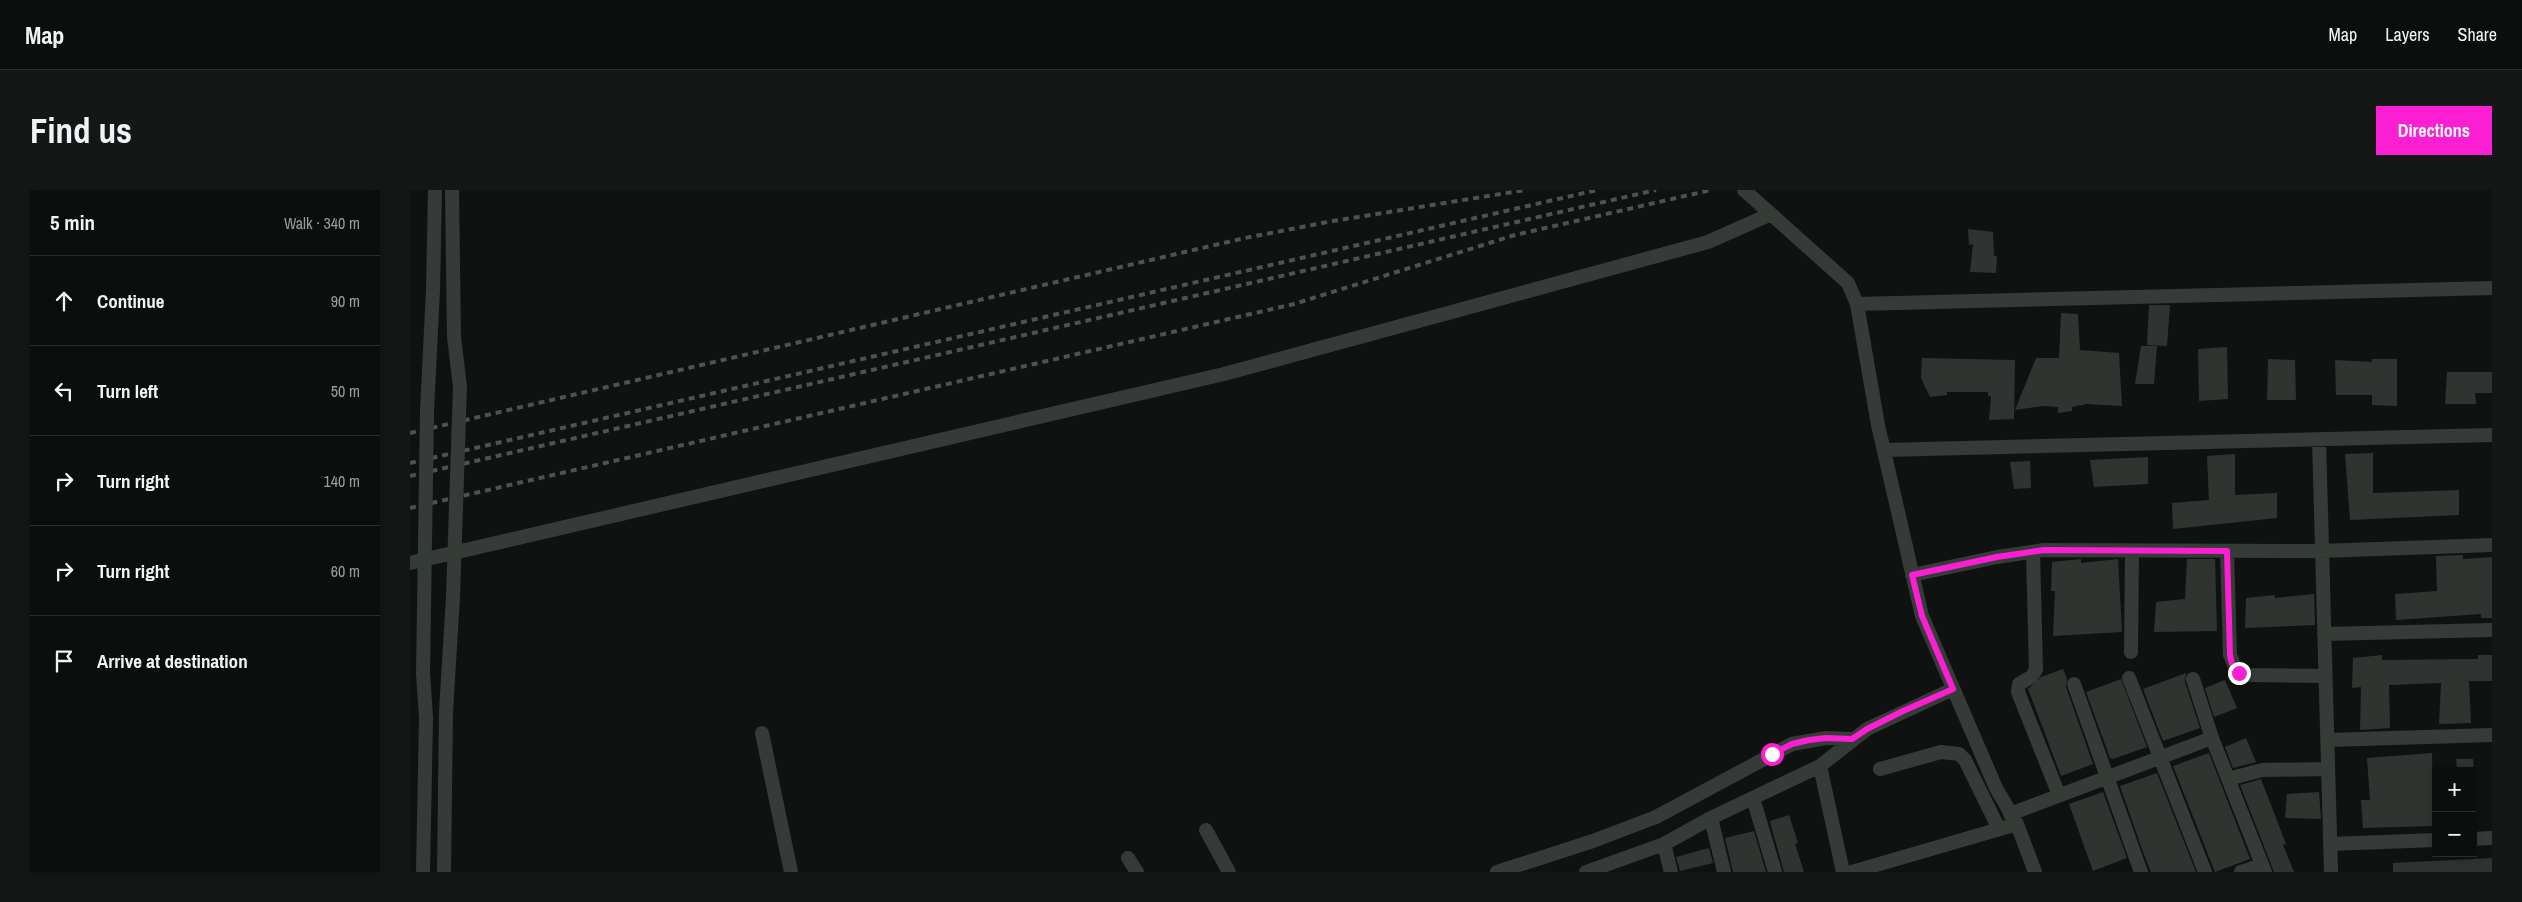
<!DOCTYPE html>
<meta charset="utf-8">
<style>
body{margin:0;font-family:"Archivo Narrow",sans-serif;background:#151716;color:#f1f3f6}
.controls{position:absolute;right:15px;bottom:15px;display:grid;overflow:hidden;border-radius:0px;box-shadow:0 2px 8px #0003}
.controls button{width:45px;height:45px;display:grid;place-items:center;padding:0;border:0;border-bottom:1px solid #2c2e2e;background:#0c0e0d;color:#f1f3f6;font:25px sans-serif}
.stop{position:absolute;width:15px;height:15px;margin:-11px;border:4px solid #fc1ed2;border-radius:50%;background:#fff}
.stop.end{background:#fc1ed2;border-color:#fff;box-shadow:0 1px 5px #0008}
.list{margin:0;padding:0;list-style:none}
h2{display:flex;justify-content:space-between;align-items:center;height:65px;margin:0;padding:0 20px;font-size:21px}
h2 small{font-size:16px;font-weight:400;color:#9a9c9d}
.list li{display:grid;grid-template-columns:32px 1fr auto;gap:15px;align-items:center;box-sizing:border-box;height:90px;padding:0 20px;border-top:1px solid #2c2e2e}
.list b{display:block;font-size:19px;white-space:nowrap}
.list em{font-size:16px;font-style:normal;color:#9a9c9d}
.icon{flex:none;width:28px;height:28px;fill:none;stroke:currentColor;stroke-width:2;stroke-linecap:round;stroke-linejoin:round}
.map{position:relative;flex:none;width:2082px;height:682px;overflow:hidden;border-radius:0px}
header{display:flex;align-items:center;gap:30px;box-sizing:border-box;height:70px;padding:0 25px;background:#0c0e0d;border-bottom:1px solid #2c2e2e}
header strong{font-size:24px}
nav{display:flex;gap:28px;margin-inline-start:auto;font-size:18px}
.intro{display:flex;align-items:center;justify-content:space-between;box-sizing:border-box;height:120px;padding:0 30px}
h1{margin:0;font-size:35px}
.button{padding:12px 22px;border-radius:0px;background:#fc1ed2;color:#fff;font-size:18px;font-weight:700}
main{display:flex;gap:30px;padding:0 30px}
aside{flex:1;background:#0c0e0d;border-radius:0px;box-shadow:0 2px 8px #0003}
.map>svg:first-child{display:block}
</style>
<header>
<strong>Map</strong>
<nav><a>Map</a><a>Layers</a><a>Share</a></nav>
</header>
<div class="intro"><h1>Find us</h1><a class="button">Directions</a></div>
<main>
<aside>
<h2>5 min<small>Walk · 340 m</small></h2>
<ul class="list">
<li><svg class="icon" aria-label="ahead" viewBox="0 0 24 24"><path d="M12 20V5M6 11l6-6 6 6"/></svg><div><b>Continue</b></div><em>90 m</em></li>
<li><svg class="icon" aria-label="left" viewBox="0 0 24 24"><path d="M17 20v-9H6M10 6l-5 5 5 5"/></svg><div><b>Turn left</b></div><em>50 m</em></li>
<li><svg class="icon" aria-label="right" viewBox="0 0 24 24"><path d="M7 20v-9h11M14 6l5 5-5 5"/></svg><div><b>Turn right</b></div><em>140 m</em></li>
<li><svg class="icon" aria-label="right" viewBox="0 0 24 24"><path d="M7 20v-9h11M14 6l5 5-5 5"/></svg><div><b>Turn right</b></div><em>60 m</em></li>
<li><svg class="icon" aria-label="arrive" viewBox="0 0 24 24"><path d="M6 21V4h12l-3 4 3 4H6"/></svg><div><b>Arrive at destination</b></div></li>
</ul>
</aside>
<div class="map">
<svg width="2082" height="682" viewBox="0 0 2082 682">
<rect width="100%" height="100%" fill="#101211"/>
<path fill="#303431" d="M 1558,39 L 1583,42 L 1584,66 L 1587,66 L 1586,83 L 1560,82 L 1563,54 L 1559,55 Z
M 1739,115 L 1760,115 L 1757,156 L 1737,155 Z
M 1651,123 L 1668,124 L 1670,160 L 1709,163 L 1712,216 L 1677,214 L 1662,217 L 1662,221 L 1648,223 L 1648,217 L 1633,216 L 1605,220 L 1626,168 L 1649,168 Z
M 1731,156 L 1747,156 L 1744,194 L 1725,194 Z
M 1817,157 L 1818,209 L 1789,211 L 1788,159 Z
M 1512,168 L 1605,170 L 1604,229 L 1579,230 L 1581,206 L 1578,206 L 1578,202 L 1537,202 L 1537,205 L 1520,207 L 1511,188 Z
M 1858,169 L 1885,170 L 1886,210 L 1857,210 Z
M 1962,169 L 1987,169 L 1987,216 L 1962,215 L 1962,205 L 1926,205 L 1925,170 L 1962,172 Z
M 2037,182 L 2082,182 L 2082,203 L 2065,203 L 2066,214 L 2035,214 Z
M 1963,263 L 1963,303 L 2049,300 L 2049,325 L 1940,330 L 1935,264 Z
M 1825,264 L 1825,305 L 1867,303 L 1867,328 L 1763,339 L 1762,313 L 1799,310 L 1797,266 Z
M 1738,267 L 1738,294 L 1684,297 L 1680,270 Z
M 1620,271 L 1621,298 L 1604,299 L 1600,272 Z
M 2053,365 L 2053,369 L 2082,367 L 2082,428 L 2071,428 L 2071,424 L 1986,430 L 1985,404 L 2027,401 L 2026,366 Z
M 1671,369 L 1671,373 L 1708,369 L 1712,442 L 1643,446 L 1645,401 L 1641,401 L 1642,372 Z
M 1777,369 L 1805,369 L 1807,441 L 1744,442 L 1746,412 L 1775,409 Z
M 1904,404 L 1905,435 L 1835,438 L 1836,408 L 1865,405 L 1865,408 Z
M 1972,465 L 1972,470 L 2068,469 L 2068,465 L 2082,465 L 2082,491 L 2059,491 L 2061,533 L 2029,534 L 2031,493 L 1979,495 L 1980,538 L 1950,540 L 1951,497 L 1942,498 L 1943,468 Z
M 1653,479 L 1657,489 L 1656,497 L 1683,574 L 1651,586 L 1618,499 L 1631,487 Z
M 1776,483 L 1775,492 L 1790,538 L 1753,551 L 1733,499 Z
M 1711,489 L 1737,557 L 1703,569 L 1700,568 L 1676,502 Z
M 1815,490 L 1827,518 L 1804,527 L 1795,498 Z
M 1836,548 L 1846,572 L 1823,578 L 1815,557 Z
M 1799,563 L 1840,669 L 1805,682 L 1763,576 Z
M 2022,563 L 2023,636 L 1953,638 L 1951,610 L 1960,610 L 1957,568 Z
M 2046,569 L 2063,569 L 2064,581 L 2047,581 Z
M 1747,583 L 1786,682 L 1741,682 L 1733,662 L 1710,596 Z
M 1851,589 L 1876,654 L 1873,655 L 1884,682 L 1864,682 L 1830,595 Z
M 1693,602 L 1717,668 L 1683,681 L 1659,614 Z
M 1909,602 L 1911,629 L 1875,628 L 1877,604 Z
M 1379,625 L 1388,653 L 1385,654 L 1394,682 L 1374,682 L 1361,636 L 1360,631 Z
M 1344,641 L 1356,682 L 1323,682 L 1315,648 Z
M 1299,658 L 1303,673 L 1270,681 L 1266,667 Z
M 2082,668 L 2082,682 L 1983,682 L 1983,673 Z"/>
<g fill="none" stroke-linecap="round" stroke-linejoin="round">
<path stroke="#353c38" stroke-width="14" d="M 1334,0 L 1438,93 L 1447,114 L 1468,235 L 1512,426 L 1586,598 L 1607,634 L 1625,682
M 1447,114 L 2082,98
M 1909,250 L 1921,682
M 1474,260 L 2082,245
M 1817,361 L 1820,465 L 1826,480 L 1834,485 L 1914,486
M 1623,362 L 1626,480 L 1621,487 L 1609,494 L 1608,502 L 1649,605
M 0,373 L 814,184 L 1298,52 L 1361,24
M 1502,385 L 1587,367 L 1634,360 L 1910,361 L 2082,355
M 1914,444 L 2082,440
M 1721,462 L 1722,361
M 1719,488 L 1795,682
M 1783,489 L 1802,548 L 1855,682
M 1664,494 L 1731,682
M 352,543 L 381,682
M 1917,550 L 2082,545
M 1410,576 L 1433,682
M 1470,579 L 1531,562 L 1549,564 L 1555,570 L 1589,639
M 1818,589 L 1852,580 L 1918,579
M 1343,608 L 1365,682
M 1600,624 L 1802,548
M 1301,628 L 1314,682
M 796,640 L 819,682
M 2063,649 L 2082,648
M 1254,654 L 1261,682
M 1920,654 L 2026,650
M 718,668 L 727,682
M 1087,682 L 1183,651 L 1246,627 L 1382,554 L 1416,548 L 1442,549
M 1176,682 L 1254,654 L 1301,628 L 1410,576 L 1457,539 L 1543,499
M 1442,682 L 1607,634
M 1831,682 L 1852,675"/>
<path stroke="#4b544e" stroke-width="4" stroke-dasharray="6 5" stroke-linecap="butt" d="M 0,243 L 835,48 L 923,31 L 1115,0
M 0,273 L 1187,0
M 0,286 L 1246,0
M 0,318 L 884,114 L 1105,45 L 1301,0"/>
<path stroke="#353c38" stroke-width="14" d="M 13,682 L 16,528 L 13,483 L 17,221 L 23,100 L 25,0
M 34,682 L 36,522 L 43,407 L 50,197 L 44,147 L 42,0"/>
</g>
<g fill="none" stroke-linecap="round" stroke-linejoin="round">
<path stroke="#fc1ed2" stroke-width="6" d="M 1362,564 L 1382,554 L 1399,550 L 1416,548 L 1442,549 L 1457,539 L 1493,521 L 1543,499 L 1512,426 L 1502,385 L 1587,367 L 1634,360 L 1817,361 L 1820,465 L 1822,474 L 1829,483"/>
</g>
</svg>
<div class="controls">
<button>+</button>
<button>−</button>
</div>
<div class="stop" style="left:1362px;top:564px"></div>
<div class="stop end" style="left:1829px;top:483px"></div>
</div>
</main>
